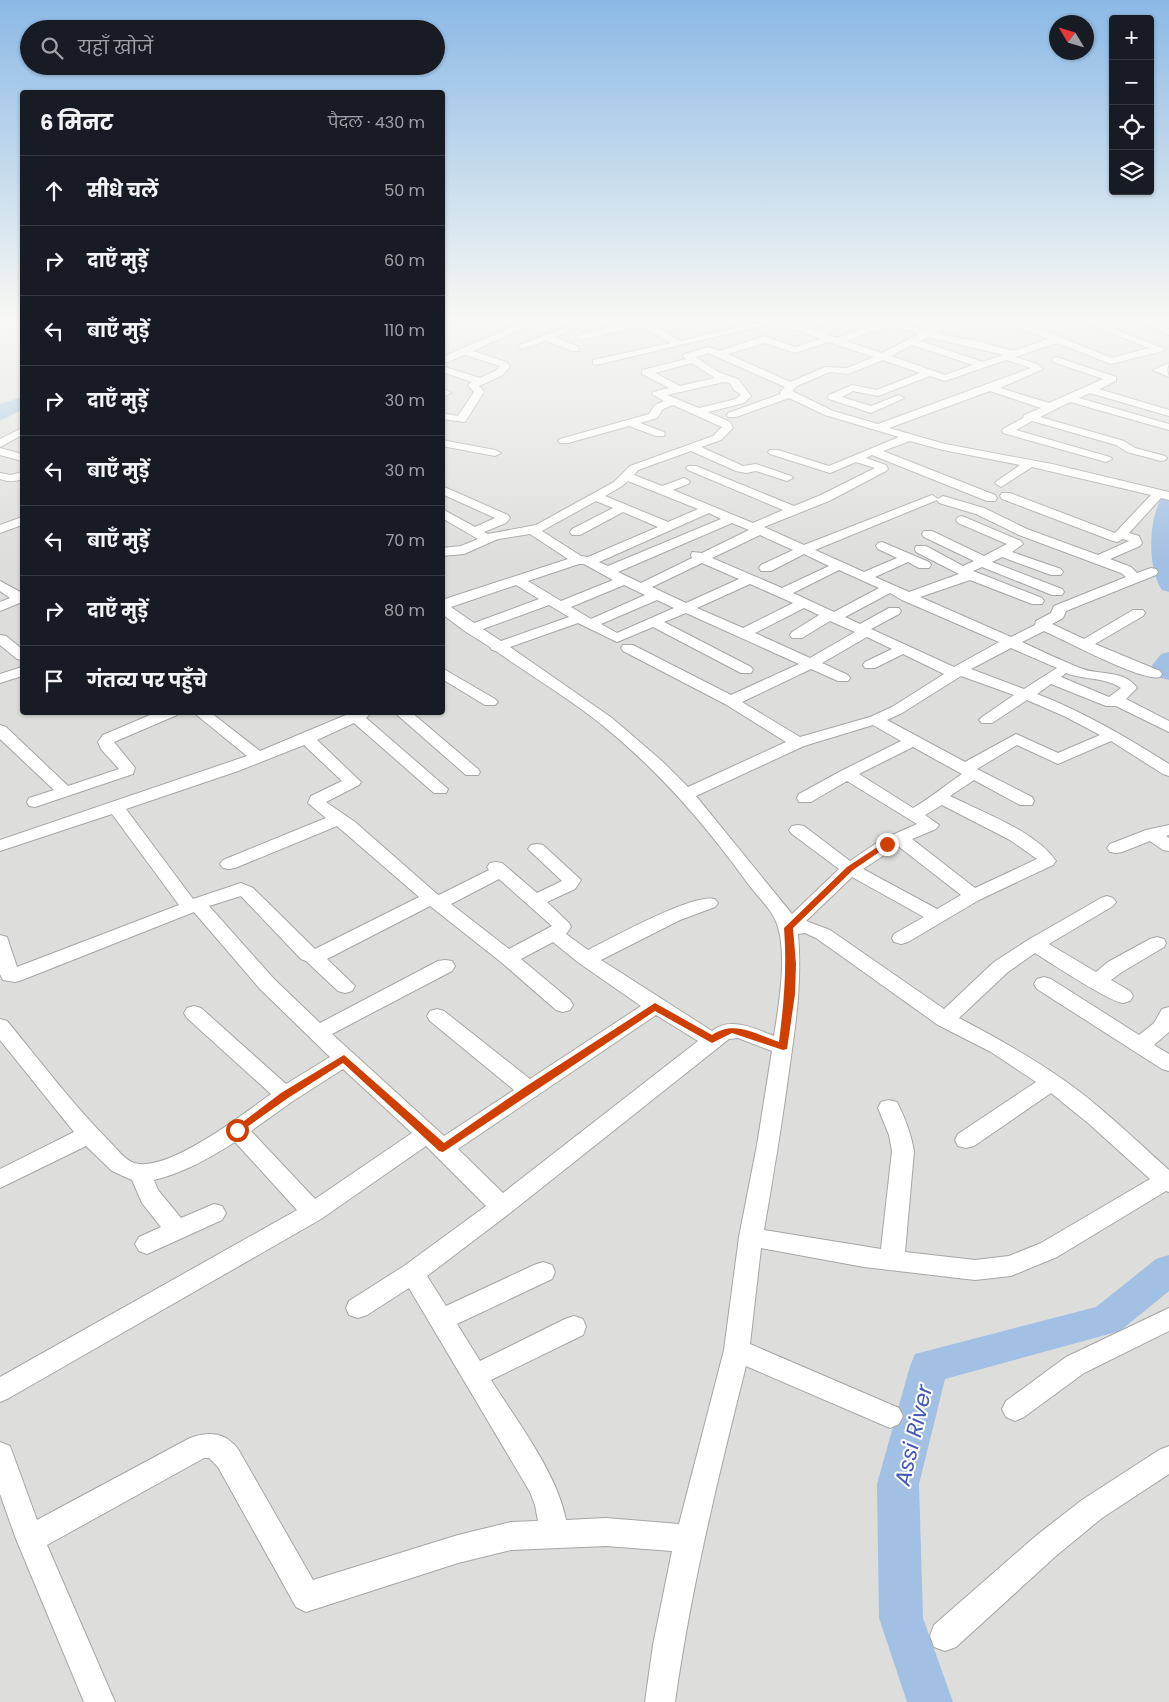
<!DOCTYPE html>
<html lang="hi">
<meta charset="utf-8">
<style>
body{margin:0;font-family:Poppins,"Noto Sans Devanagari",sans-serif;background:#20242c;color:#f1f3f6}
.controls{position:absolute;right:15px;top:15px;display:grid;overflow:hidden;border-radius:5px;box-shadow:0 1px 4px #0004}
.controls button{width:45px;height:45px;display:grid;place-items:center;padding:0;border:0;border-bottom:1px solid #363941;background:#171b24;color:#f1f3f6;font:25px sans-serif}
.compass{position:absolute;left:1049px;top:15px;width:45px;height:45px;border-radius:50%;background:#171b24;box-shadow:0 1px 4px #0004;rotate:308deg}
.stop{position:absolute;width:15px;height:15px;margin:-11px;border:4px solid #cf3f00;border-radius:50%;background:#fff}
.stop.end{background:#cf3f00;border-color:#fff;box-shadow:0 1px 5px #0008}
.list{margin:0;padding:0;list-style:none}
h2{display:flex;justify-content:space-between;align-items:center;height:65px;margin:0;padding:0 20px;font-size:21px}
h2 small{font-size:16px;font-weight:400;color:#9ea1a6}
.list li{display:grid;grid-template-columns:32px 1fr auto;gap:15px;align-items:center;box-sizing:border-box;height:70px;padding:0 20px;border-top:1px solid #363941}
.list b{display:block;font-size:19px;white-space:nowrap}
.list em{font-size:16px;font-style:normal;color:#9ea1a6}
.icon{flex:none;width:28px;height:28px;fill:none;stroke:currentColor;stroke-width:2;stroke-linecap:round;stroke-linejoin:round}
.map{position:relative;flex:none;width:1169px;height:1702px;overflow:hidden}
.search{position:absolute;background:#171b24;box-shadow:0 1px 4px #0004;left:20px;top:20px;width:425px;height:55px;display:flex;align-items:center;gap:12px;box-sizing:border-box;padding:0 18px;border-radius:28px;color:#9ea1a6;font-size:19px}
.panel{position:absolute;background:#171b24;box-shadow:0 1px 4px #0004;left:20px;top:90px;width:425px;height:625px;border-radius:5px}
.map>svg:first-child{display:block}
</style>
<div class="map">
<svg width="1169" height="1702" viewBox="0 0 1169 1702">
<rect width="100%" height="100%" fill="#f1f1e5"/>
<path fill="#dddddc" d="M 0,323 L 22,323 L 22,712 L 442,712 L 443,323 L 1169,323 L 1169,1702 L 0,1702 Z"/>
<path fill="#a1c0e3" d="M 22,397 L 22,410 L 0,421 L 0,404 Z"/>
<g fill="none" stroke-linecap="round" stroke-linejoin="round">
<path fill="#a1c0e3" fill-rule="evenodd" d="M 1169,495 L 1169,592 L 1162,590 C 1147,568 1148,518 1163,496 Z
M 1169,652 L 1169,680 L 1161,678 L 1150,668 L 1161,654 Z
M 1169,1255 L 1169,1291 L 1120,1331 L 945,1379 L 919,1484 L 923,1618 L 953,1702 L 907,1702 L 879,1618 L 877,1484 L 910,1366 L 915,1354 L 1096,1307 L 1156,1259 Z"/>
<g stroke="#a6a6a6" stroke-width="2">
<path id="minor" d="M 521,323 L 534,323 L 473,351 L 506,362 L 510,366 L 503,375 L 479,386 L 484,392 L 465,422 L 442,419 L 442,413 L 458,416 L 474,392 L 468,385 L 472,382 L 442,372 L 442,366 L 480,378 L 495,371 L 500,366 L 465,355 L 442,364 L 442,357 Z
M 627,323 L 650,323 L 681,341 L 756,323 L 774,323 L 596,365 L 593,364 L 593,360 L 671,343 L 641,326 L 581,340 L 576,337 L 578,335 Z
M 779,323 L 793,323 L 816,331 L 833,323 L 846,323 L 825,334 L 836,338 L 876,324 L 882,324 L 882,328 L 846,341 L 882,353 L 919,334 L 889,323 L 904,323 L 927,331 L 941,323 L 953,323 L 936,333 L 981,342 L 1013,351 L 1048,339 L 1021,328 L 1019,326 L 1023,323 L 1037,323 L 1033,326 L 1112,358 L 1149,348 L 1086,323 L 1100,323 L 1165,349 L 1163,351 L 1111,364 L 1057,343 L 1015,357 L 1037,364 L 1043,369 L 1000,388 L 1049,403 L 1103,379 L 1053,362 L 1053,358 L 1056,357 L 1116,377 L 1116,381 L 1099,389 L 1169,410 L 1169,416 L 1090,393 L 1079,398 L 1169,424 L 1169,430 L 1070,402 L 1040,417 L 1124,441 L 1135,448 L 1165,456 L 1167,458 L 1165,460 L 1161,461 L 1127,452 L 1116,445 L 1032,421 L 1016,430 L 1110,457 L 1112,459 L 1106,462 L 1003,433 L 1002,431 L 1003,429 L 1023,418 L 1024,415 L 1041,408 L 990,391 L 889,428 L 945,444 L 1052,464 L 1169,492 L 1169,500 L 1161,498 L 1129,533 L 1139,536 L 1142,543 L 1140,546 L 1110,559 L 1131,567 L 1137,573 L 1151,568 L 1156,569 L 1158,572 L 1156,575 L 1066,611 L 1063,618 L 1052,624 L 1084,639 L 1133,610 L 1143,610 L 1145,613 L 1143,616 L 1095,644 L 1160,671 L 1162,674 L 1160,677 C 1142,682 1065,640 1044,631 L 1022,642 C 1041,651 1060,660 1080,668 C 1099,676 1124,669 1137,688 L 1126,699 L 1169,721 L 1169,732 L 1116,706 L 1106,706 L 1051,684 L 1037,694 C 1084,712 1126,737 1169,764 L 1169,776 L 1163,774 L 1111,741 L 1058,764 L 1017,745 L 977,769 L 1032,797 L 1034,801 L 1032,805 L 1020,805 L 974,780 L 950,796 C 982,812 1035,831 1056,861 L 1053,865 L 979,900 L 908,942 L 901,944 L 894,942 L 892,938 L 894,934 L 924,917 L 852,877 L 806,921 L 830,930 L 944,1009 L 994,962 L 1028,940 L 1101,898 L 1107,896 L 1113,898 L 1116,902 L 1113,906 L 1049,944 L 1096,972 L 1108,962 L 1150,939 L 1157,937 L 1164,939 L 1166,943 L 1164,947 L 1122,972 L 1111,980 L 1130,991 L 1133,996 L 1130,1001 C 1129,1001 1124,1003 1123,1003 C 1110,1002 1049,962 1035,953 L 1008,972 L 959,1018 C 993,1036 1026,1054 1058,1076 C 1098,1103 1133,1138 1169,1170 L 1169,1192 L 1166,1191 L 1057,1257 L 1011,1276 L 975,1280 L 864,1267 L 761,1248 L 750,1344 L 899,1408 L 903,1416 L 899,1424 L 890,1428 L 746,1366 C 718,1477 691,1588 675,1702 L 645,1702 L 653,1645 L 672,1551 L 606,1546 L 511,1550 L 458,1563 L 306,1612 L 296,1607 L 218,1467 L 209,1458 L 204,1458 L 47,1545 L 115,1702 L 84,1702 L 16,1539 L 0,1494 L 0,1442 L 10,1446 L 37,1520 L 190,1438 C 209,1431 225,1432 238,1449 L 313,1580 L 458,1535 L 511,1522 L 538,1521 L 535,1505 L 530,1492 L 409,1288 L 367,1315 L 358,1318 L 349,1315 L 346,1308 L 349,1301 L 404,1266 L 486,1206 L 426,1146 L 321,1219 L 9,1398 L 0,1402 L 0,1377 L 297,1210 L 235,1142 C 209,1158 184,1173 154,1180 L 158,1190 L 181,1218 L 214,1204 L 222,1206 L 226,1213 L 222,1220 L 147,1254 L 139,1251 L 135,1244 L 139,1237 L 161,1227 L 142,1203 L 132,1180 L 112,1171 L 86,1146 L 0,1188 L 0,1169 L 74,1132 L 0,1040 L 0,1019 L 7,1021 C 41,1062 73,1105 111,1143 C 117,1149 125,1160 134,1163 C 168,1173 243,1114 271,1094 L 187,1018 L 184,1013 L 187,1008 L 194,1006 L 201,1008 L 286,1084 L 330,1057 L 260,989 L 194,912 L 22,980 L 15,982 L 3,980 L 0,974 L 0,935 L 7,937 L 17,967 L 179,905 L 112,814 L 0,851 L 0,840 L 247,756 L 193,712 L 210,712 L 260,751 L 353,712 L 372,712 L 366,718 L 448,789 L 446,793 L 434,793 L 354,723 L 317,740 L 361,782 L 359,785 L 326,802 L 355,822 L 437,894 L 439,895 L 489,870 L 487,867 L 490,863 L 496,862 L 502,863 L 537,893 L 562,881 L 528,849 L 531,845 L 537,844 L 543,845 L 581,880 L 575,889 L 547,902 L 569,923 L 571,927 L 566,934 L 588,950 C 612,938 693,893 715,899 L 718,903 L 715,907 L 680,920 L 601,960 L 712,1031 C 731,1016 755,1029 774,1036 C 779,1004 787,958 778,927 C 773,909 756,896 746,881 C 704,823 658,770 602,725 C 569,698 531,676 496,651 L 492,650 L 490,647 L 466,632 L 442,614 L 442,600 L 568,559 L 530,534 L 498,539 L 464,554 L 442,556 L 442,548 L 461,546 L 478,539 L 442,518 L 442,509 L 475,527 L 495,518 L 442,494 L 442,486 L 508,515 L 510,518 L 506,523 L 484,532 L 488,534 L 536,525 L 614,482 L 630,466 L 713,436 L 722,427 L 673,405 L 663,409 L 657,418 L 640,423 L 664,432 L 665,434 L 664,436 L 656,436 L 629,426 L 568,443 L 560,443 L 558,441 L 560,439 L 649,414 L 655,405 L 664,401 L 652,394 L 653,392 L 669,388 L 642,374 L 642,370 L 686,359 L 683,356 L 685,354 L 708,347 L 720,351 L 764,336 L 795,347 L 820,339 ZM 928,337 L 1003,355 L 983,362 L 920,341 ZM 829,342 L 874,357 L 847,368 L 825,367 L 790,382 L 728,354 L 765,343 L 795,353 ZM 912,345 L 973,365 L 945,375 L 891,356 ZM 708,353 L 785,387 L 780,392 L 781,394 L 728,413 L 727,415 L 728,417 L 736,417 L 789,398 L 825,415 L 899,437 L 829,466 L 778,450 L 770,450 L 768,452 L 770,454 L 830,473 L 856,462 L 875,468 L 821,495 L 794,506 L 696,466 L 688,466 L 686,468 L 688,470 L 783,510 L 753,523 L 673,490 L 688,484 L 690,482 L 688,480 L 684,478 L 662,486 L 634,475 L 638,470 L 691,451 L 736,471 L 746,473 L 756,471 L 787,481 L 793,478 L 791,476 L 756,464 L 743,466 L 701,447 L 721,440 L 733,428 L 730,422 L 708,412 L 744,403 L 751,396 L 738,379 L 718,372 L 696,357 ZM 883,360 L 920,373 L 877,390 L 852,385 L 829,395 L 828,397 L 829,399 L 871,413 L 904,398 L 899,395 L 871,406 L 842,397 L 853,391 L 878,396 L 930,376 L 945,381 L 1006,360 L 1031,368 L 878,424 L 833,411 L 792,391 L 797,386 L 830,372 L 848,374 ZM 692,363 L 715,378 L 680,386 L 655,373 ZM 724,382 L 730,383 L 734,390 L 741,395 L 736,399 L 699,408 L 667,395 ZM 910,441 L 943,450 L 1020,465 L 997,481 L 995,483 L 1001,487 L 1032,467 L 1151,495 L 1115,533 L 1010,493 L 1002,493 L 1000,496 L 1002,499 L 1113,541 L 1117,542 L 1123,539 L 1129,541 L 1098,555 L 1027,529 L 984,508 L 943,496 L 938,499 L 932,495 L 804,545 L 764,527 L 829,501 L 886,471 L 888,469 L 886,465 L 866,458 L 872,455 L 987,501 L 995,501 L 997,498 L 995,495 L 883,451 ZM 628,481 L 698,509 L 668,522 L 605,496 L 622,486 ZM 937,500 L 939,503 L 976,514 L 1019,535 L 1121,573 L 1126,577 L 1054,606 L 1051,613 L 1036,621 L 1035,625 L 1011,637 L 920,597 L 970,580 L 1032,604 L 1042,604 L 1044,601 L 1042,598 L 973,571 L 982,567 L 1052,595 L 1062,595 L 1064,592 L 1062,589 L 992,562 L 1002,557 L 1051,575 L 1061,575 L 1063,572 L 1061,569 L 1012,552 L 1023,544 L 1021,541 L 962,516 L 958,517 L 956,520 L 958,523 L 1007,544 L 984,556 L 932,531 L 924,531 L 922,534 L 924,537 L 974,561 L 963,566 L 926,546 L 916,546 L 915,549 L 916,552 L 959,574 L 909,592 L 875,577 L 908,562 L 919,568 L 929,568 L 931,565 L 929,562 L 882,542 L 878,543 L 876,546 L 878,549 L 897,558 L 864,572 L 815,550 ZM 596,501 L 613,508 L 572,529 L 570,532 L 572,535 L 580,535 L 623,512 L 658,527 L 588,557 L 581,556 L 542,531 ZM 709,513 L 721,519 L 608,566 L 599,562 ZM 732,523 L 749,530 L 702,553 L 692,552 L 691,555 L 692,558 L 641,583 L 618,572 ZM 760,535 L 793,550 L 761,565 L 759,568 L 761,571 L 771,571 L 804,554 L 829,566 L 782,588 L 712,558 ZM 702,563 L 739,579 L 686,603 L 652,587 ZM 579,564 L 584,564 L 613,580 L 561,601 L 528,581 ZM 839,570 L 879,588 L 834,612 L 793,593 ZM 750,584 L 793,603 L 743,628 L 697,608 ZM 516,585 L 539,599 L 474,623 L 451,607 ZM 624,585 L 645,595 L 591,619 L 571,607 ZM 890,593 L 902,600 L 999,642 L 954,667 L 871,629 L 899,614 L 901,611 L 899,608 L 889,608 L 860,624 L 845,617 ZM 657,600 L 674,608 L 617,633 L 601,624 ZM 549,605 L 569,617 L 501,641 L 483,629 ZM 804,608 L 819,615 L 792,632 L 790,635 L 792,638 L 802,638 L 830,621 L 855,632 L 810,658 L 755,633 ZM 686,613 L 799,664 L 731,695 L 633,645 L 623,645 L 621,648 L 623,651 L 725,704 L 786,742 L 688,787 L 662,761 L 612,718 L 510,647 L 578,623 L 617,642 L 653,627 L 741,673 L 751,673 L 753,670 L 751,667 L 664,622 ZM 867,637 L 892,649 L 865,662 L 863,665 L 865,668 L 875,668 L 903,654 L 944,674 L 892,707 L 870,717 L 800,737 L 742,702 L 811,669 L 838,681 L 848,681 L 850,678 L 848,675 L 822,663 ZM 1011,648 L 1057,668 L 1024,689 L 971,669 ZM 1066,673 C 1084,680 1105,677 1121,688 L 1109,697 L 1061,677 ZM 961,676 L 1014,695 L 982,717 L 979,720 L 982,723 L 992,723 L 1027,700 L 1066,717 L 1100,735 L 1058,753 L 1016,734 L 965,762 L 887,720 L 902,713 ZM 873,725 L 901,741 L 841,771 L 799,794 L 797,798 L 799,802 L 811,802 L 847,781 L 917,824 L 881,840 L 850,861 L 804,826 L 798,825 L 792,826 L 789,830 L 792,834 L 839,869 L 792,914 L 696,796 L 804,746 ZM 304,745 L 342,781 L 311,796 L 308,803 L 326,818 L 223,860 L 220,864 L 223,868 L 229,869 L 235,868 L 337,826 L 419,897 L 315,949 L 253,888 L 241,883 L 193,899 L 126,809 L 238,771 ZM 913,747 L 962,774 C 945,785 931,798 913,808 L 859,774 ZM 942,805 L 1010,840 L 1037,859 L 975,888 L 912,839 L 936,829 L 939,825 L 925,815 ZM 898,846 L 961,895 L 937,909 L 863,869 ZM 499,879 L 552,926 L 509,949 L 451,904 ZM 241,896 L 301,959 L 306,961 L 338,991 L 345,993 L 352,991 L 355,986 L 327,959 L 430,906 L 501,962 L 556,1010 L 563,1012 L 570,1010 L 573,1005 L 570,1000 L 521,959 L 553,942 L 579,963 L 641,1006 L 530,1079 L 444,1011 L 437,1009 L 430,1011 L 427,1016 L 430,1021 L 514,1090 L 444,1136 L 332,1034 L 452,971 L 455,966 L 452,961 L 445,960 L 438,961 L 320,1023 L 274,979 L 209,906 ZM 805,933 L 816,938 L 938,1025 L 991,1052 L 1036,1082 L 958,1134 L 955,1140 L 958,1146 L 966,1148 L 974,1146 L 1051,1093 L 1088,1123 L 1150,1179 L 1041,1243 L 1009,1256 L 975,1260 L 905,1252 L 914,1151 C 911,1134 905,1118 897,1102 L 889,1100 L 881,1102 L 878,1108 L 889,1135 L 892,1151 L 881,1249 L 764,1230 C 773,1177 782,1124 789,1071 C 796,1022 802,983 798,934 ZM 656,1015 L 698,1041 L 503,1193 L 458,1149 ZM 738,1038 L 772,1051 L 757,1145 L 739,1237 L 724,1350 L 679,1524 L 606,1518 L 566,1520 C 557,1473 517,1421 491,1380 L 583,1335 L 586,1327 L 583,1319 L 574,1316 L 565,1319 L 480,1361 L 457,1324 L 552,1279 L 555,1272 L 552,1265 L 543,1262 L 534,1265 L 446,1306 L 427,1276 L 510,1213 L 729,1039 ZM 343,1069 L 412,1133 L 315,1199 L 251,1131 L 293,1101 Z
M 1143,323 L 1156,323 L 1169,329 L 1169,335 Z
M 566,327 L 569,328 L 569,332 L 555,337 L 579,347 L 579,351 L 573,351 L 546,341 L 522,349 L 517,346 Z
M 1169,363 L 1167,370 L 1169,377 L 1153,370 Z
M 446,390 L 451,393 L 442,397 L 442,391 Z
M 22,428 L 22,435 L 0,447 L 0,439 Z
M 442,440 L 495,450 L 501,453 L 495,456 L 442,446 Z
M 0,448 L 22,454 L 22,461 L 0,455 Z
M 22,472 L 22,479 C 14,482 9,482 0,479 L 0,473 L 11,475 Z
M 22,517 L 22,525 L 0,533 L 0,525 Z
M 0,581 L 22,593 L 22,602 L 0,611 L 0,602 L 10,598 L 0,591 Z
M 0,635 L 6,636 L 22,649 L 22,660 L 17,659 L 0,645 Z
M 22,667 L 22,676 L 0,683 L 0,674 Z
M 442,668 L 495,699 L 498,702 L 495,705 L 485,705 L 442,679 Z
M 157,712 L 179,712 L 177,715 L 114,742 L 135,768 L 133,774 L 35,807 L 29,806 L 27,802 L 29,798 L 54,790 L 0,739 L 0,725 L 6,727 L 68,786 L 119,769 L 101,749 L 98,742 L 103,735 Z
M 394,712 L 411,712 L 478,769 L 480,772 L 478,775 L 466,775 Z
M 1169,825 L 1169,835 L 1166,836 L 1169,838 L 1169,851 L 1163,850 L 1150,841 L 1122,852 L 1116,853 L 1110,852 L 1107,848 L 1110,844 L 1146,830 Z
M 1044,977 L 1051,979 L 1139,1035 L 1154,1023 L 1162,1009 L 1169,1007 L 1169,1032 L 1154,1045 L 1169,1054 L 1169,1071 L 1162,1069 L 1037,989 L 1034,984 L 1037,979 Z
M 1169,1308 L 1169,1331 L 1084,1373 L 1024,1417 L 1015,1421 L 1006,1417 L 1002,1409 L 1006,1401 L 1066,1357 Z
M 1169,1446 L 1169,1474 L 1102,1518 L 1057,1555 L 956,1647 L 945,1651 L 934,1647 L 930,1636 L 934,1625 L 1037,1535 L 1082,1500 L 1159,1450 Z"/>
</g>
<use href="#minor" fill="#fff" fill-rule="evenodd"/>
</g>
<linearGradient id="sky" x2="0" y2="1"><stop stop-color="#8bb9e6"/><stop offset="0.57" stop-color="#f9f9f3"/><stop offset="1" stop-color="#f9f9f3" stop-opacity="0"/></linearGradient>
<rect width="1169" height="562" fill="url(#sky)"/>
<path fill="#cf3f00" d="M 885,842 L 891,844 L 853,870 L 793,928 L 796,964 L 795,994 L 787,1049 L 783,1050 L 732,1033 L 712,1043 L 655,1011 L 443,1152 L 439,1151 L 343,1063 L 288,1098 L 240,1132 L 237,1134 L 232,1130 L 281,1093 L 344,1055 L 444,1143 L 525,1087 L 655,1003 L 712,1035 C 735,1020 755,1034 779,1042 C 784,1002 787,968 784,928 L 847,867 Z"/>
<g text-anchor="middle" stroke-width="4" stroke-linejoin="round" paint-order="stroke">
<g font-size="22" font-style="italic" fill="#4259b9" stroke="#fff">
<text transform="translate(913 1435) rotate(-77)" y="8">Assi River</text>
</g>
</g>
</svg>
<div class="controls">
<button>+</button>
<button>−</button>
<button><svg class="icon" aria-label="locate" viewBox="0 0 24 24"><circle cx="12" cy="12" r="6"/><path d="M12 2v4M12 18v4M2 12h4M18 12h4"/></svg></button>
<button><svg class="icon" aria-label="layers" viewBox="0 0 24 24"><path d="M12 4l9 5-9 5-9-5zM3 14l9 5 9-5"/></svg></button>
</div>
<svg class="compass" viewBox="-18 -18 36 36"><path d="M0-13l5 13h-10z" fill="#e53935"/><path d="M0 13l5-13h-10z" fill="#9ea1a6"/></svg>
<div class="stop" style="left:237px;top:1130px"></div>
<div class="stop end" style="left:887px;top:844px"></div>
<div class="search"><svg class="icon" aria-label="search" viewBox="0 0 24 24"><circle cx="10" cy="10" r="6"/><path d="M15 15l6 6"/></svg>यहाँ खोजें</div>
<section class="panel">
<h2>6 मिनट<small>पैदल · 430 m</small></h2>
<ul class="list">
<li><svg class="icon" aria-label="ahead" viewBox="0 0 24 24"><path d="M12 20V5M6 11l6-6 6 6"/></svg><div><b>सीधे चलें</b></div><em>50 m</em></li>
<li><svg class="icon" aria-label="right" viewBox="0 0 24 24"><path d="M7 20v-9h11M14 6l5 5-5 5"/></svg><div><b>दाएँ मुड़ें</b></div><em>60 m</em></li>
<li><svg class="icon" aria-label="left" viewBox="0 0 24 24"><path d="M17 20v-9H6M10 6l-5 5 5 5"/></svg><div><b>बाएँ मुड़ें</b></div><em>110 m</em></li>
<li><svg class="icon" aria-label="right" viewBox="0 0 24 24"><path d="M7 20v-9h11M14 6l5 5-5 5"/></svg><div><b>दाएँ मुड़ें</b></div><em>30 m</em></li>
<li><svg class="icon" aria-label="left" viewBox="0 0 24 24"><path d="M17 20v-9H6M10 6l-5 5 5 5"/></svg><div><b>बाएँ मुड़ें</b></div><em>30 m</em></li>
<li><svg class="icon" aria-label="left" viewBox="0 0 24 24"><path d="M17 20v-9H6M10 6l-5 5 5 5"/></svg><div><b>बाएँ मुड़ें</b></div><em>70 m</em></li>
<li><svg class="icon" aria-label="right" viewBox="0 0 24 24"><path d="M7 20v-9h11M14 6l5 5-5 5"/></svg><div><b>दाएँ मुड़ें</b></div><em>80 m</em></li>
<li><svg class="icon" aria-label="arrive" viewBox="0 0 24 24"><path d="M6 21V4h12l-3 4 3 4H6"/></svg><div><b>गंतव्य पर पहुँचे</b></div></li>
</ul>
</section>
</div>
